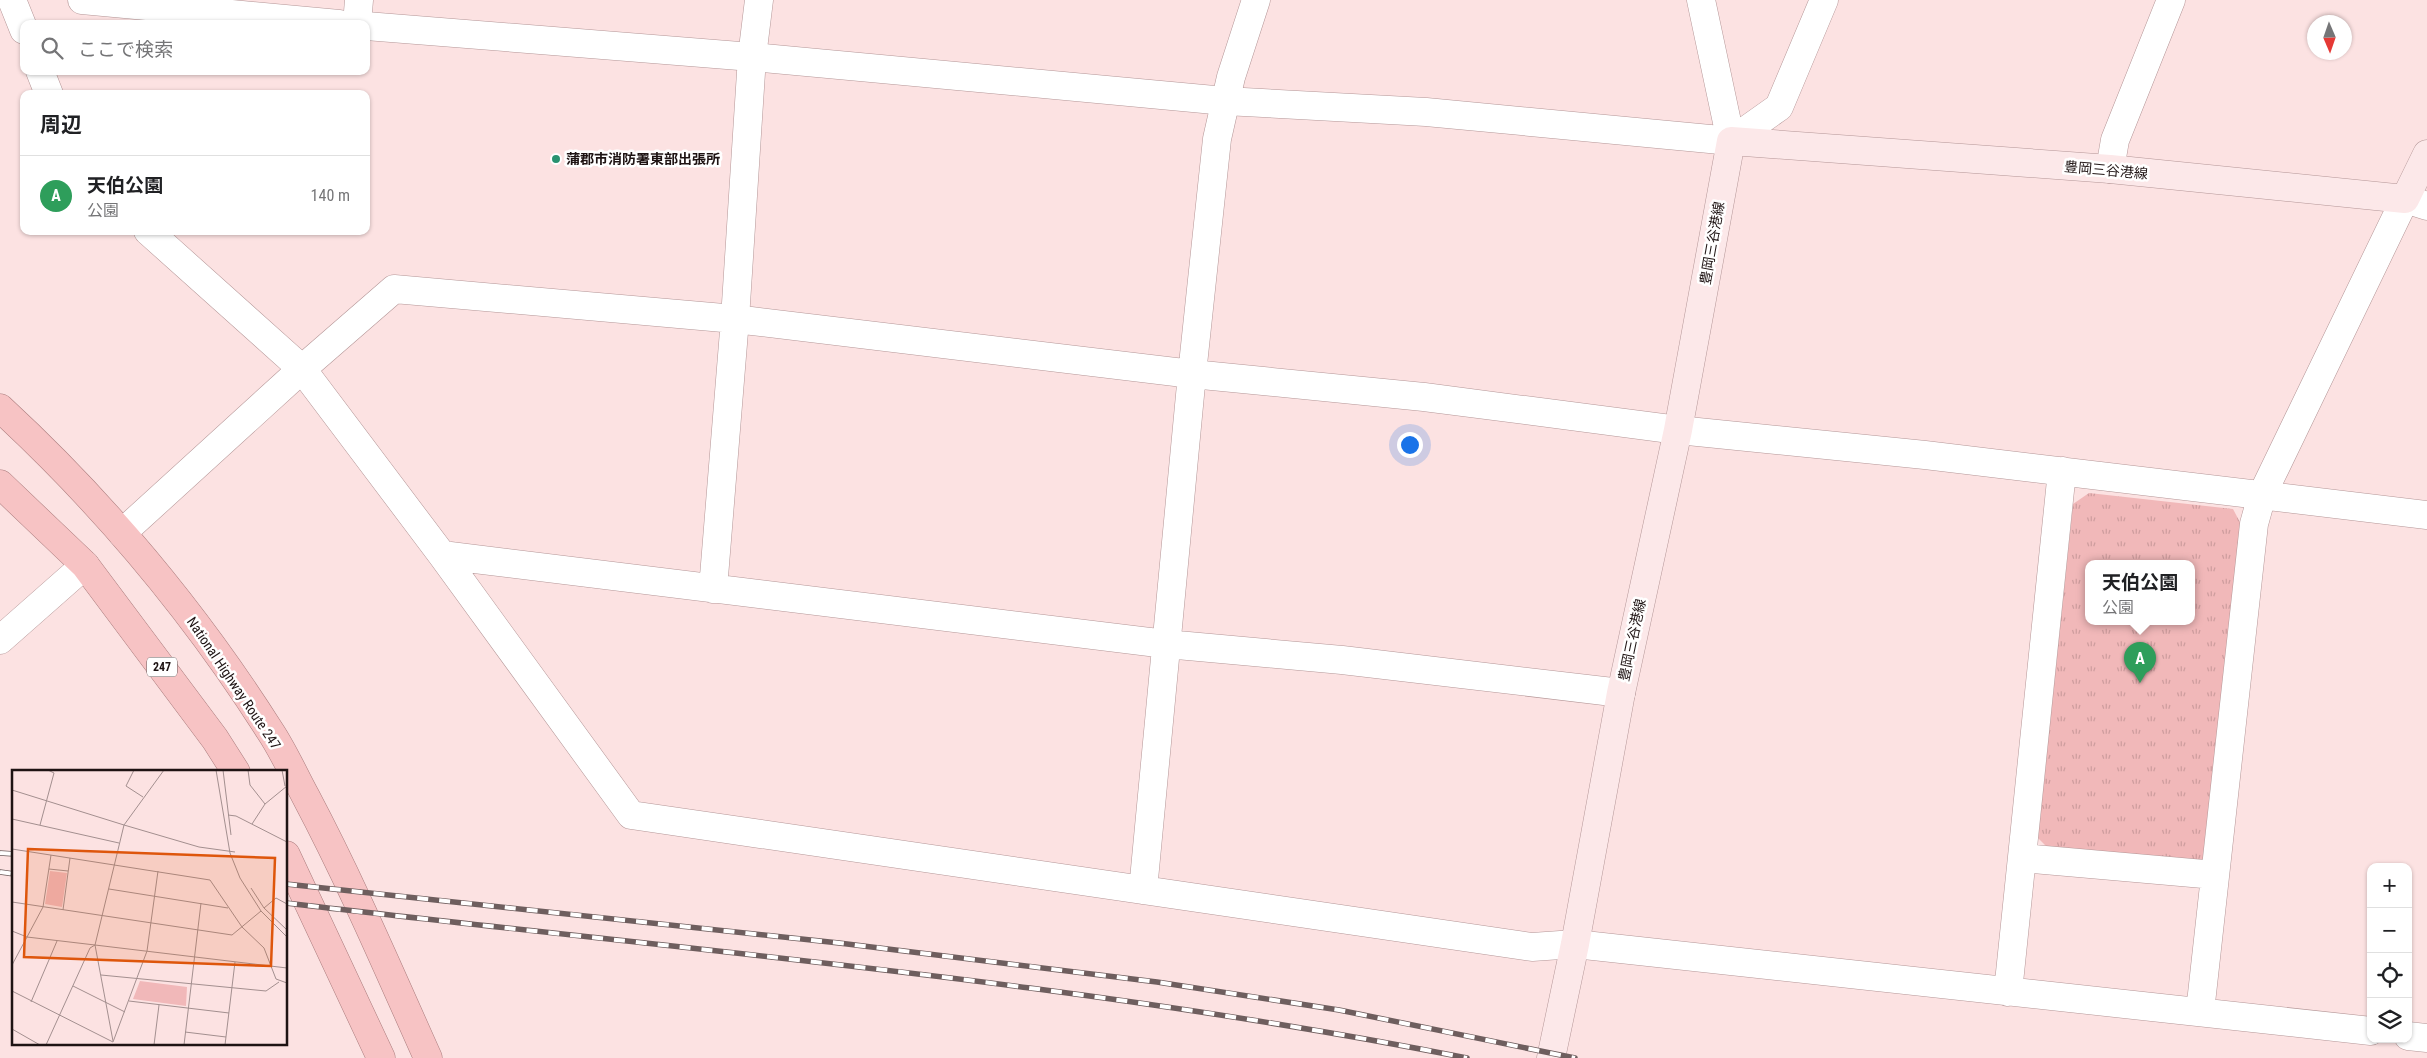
<!DOCTYPE html>
<html lang="ja">
<meta charset="utf-8">
<style>
body{margin:0;font-family:"Roboto Condensed","Noto Sans JP",sans-serif;background:#f2f2f2;color:#202124}
.controls{position:absolute;right:15px;bottom:15px;display:grid;overflow:hidden;border-radius:10px;box-shadow:0 1px 4px #0004}
.controls button{width:45px;height:45px;display:grid;place-items:center;padding:0;border:0;border-bottom:1px solid #e0e0e0;background:#fff;color:#202124;font:25px sans-serif}
.compass{position:absolute;left:2307px;top:15px;width:45px;height:45px;border-radius:50%;background:#fff;box-shadow:0 1px 4px #0004;rotate:178deg}
.you{position:absolute;left:1409px;top:444px;width:18px;height:18px;margin:-12px;border:4px solid #fff;border-radius:50%;background:#1a73e8;box-shadow:0 0 0 8px #1a73e833}
.badge{display:grid;place-items:center;width:32px;height:32px;border-radius:50%;background:#2563eb;color:#fff;font-size:16px;font-weight:700}
.pin{position:absolute;translate:-50% -41px;filter:drop-shadow(0 1px 2px #0008)}
.pin::after{content:'';position:absolute;top:26px;width:18px;height:15px;background:inherit;clip-path:polygon(0 0,100% 0,50% 100%)}
.popup{position:absolute;left:2085px;top:560px;width:110px;height:65px;box-sizing:border-box;display:grid;place-content:center;border-radius:10px;background:#fff;filter:drop-shadow(0 1px 4px #0005);font-size:16px;white-space:nowrap;color:#757577}
.popup b{font-size:19px;color:#202124}
.popup::after{content:'';position:absolute;left:50%;top:100%;margin-left:-10px;border:10px solid transparent;border-top-color:#fff}
.list{margin:0;padding:0;list-style:none}
h2{display:flex;justify-content:space-between;align-items:center;height:65px;margin:0;padding:0 20px;font-size:21px}
h2 small{font-size:16px;font-weight:400;color:#757577}
.list li{display:grid;grid-template-columns:32px 1fr auto;gap:15px;align-items:center;box-sizing:border-box;height:80px;padding:0 20px;border-top:1px solid #e0e0e0}
.list b{display:block;font-size:19px;white-space:nowrap}
.list p{margin:0;font-size:16px;white-space:nowrap;color:#757577}
.list em{font-size:16px;font-style:normal;color:#757577}
.icon{flex:none;width:28px;height:28px;fill:none;stroke:currentColor;stroke-width:2;stroke-linecap:round;stroke-linejoin:round}
.map{position:relative;flex:none;width:2427px;height:1058px;overflow:hidden}
.search{position:absolute;background:#fff;box-shadow:0 1px 4px #0004;left:20px;top:20px;width:350px;height:55px;display:flex;align-items:center;gap:12px;box-sizing:border-box;padding:0 18px;border-radius:10px;color:#757577;font-size:19px}
.panel{position:absolute;background:#fff;box-shadow:0 1px 4px #0004;left:20px;top:90px;width:350px;height:145px;border-radius:10px}
.map>svg:first-child{display:block}
</style>
<div class="map">
<svg width="2427" height="1058" viewBox="0 0 2427 1058">
<defs>
<pattern id="grass-tufts" width="24" height="20" patternUnits="userSpaceOnUse" patternTransform="scale(1.25)"><rect width="24" height="20" fill="#f1b8b9"/><path d="M3 7l-1-3M5 7V3M7 7l1-3M15 17l-1-3M17 17v-4M19 17l1-3" fill="none" stroke="#ce9d9e"/></pattern>
</defs>
<rect width="100%" height="100%" fill="#fce2e2"/>
<path fill="url(#grass-tufts)" fill-rule="evenodd" d="M 2089,493 L 2233,509 L 2243,528 L 2206,858 L 2191,867 L 2053,853 L 2038,838 L 2073,504 ZM 2089,564 L 2191,564 L 2191,622 L 2089,622 Z"/>
<g fill="none" stroke-linecap="round" stroke-linejoin="round">
<g stroke="#b49697" stroke-width="29">
<path id="minor" d="M 12,0 L 24,30
M 357,24 L 359,0
M 40,71 L 49,94
M 2110,169 L 2115,140 L 2171,0
M 148,231 L 302,369 L 442,555 L 631,815 L 1532,947 L 1575,944 L 2371,1031
M 122,533 L 302,369 L 394,289 L 735,319 L 1192,374 L 1424,397 L 1678,430 L 1925,455 L 2427,515
M 442,555 L 1166,644 L 1342,660 L 1621,693
M 713,589 L 735,319 L 752,57 L 759,0
M 0,640 L 85,565
M 2022,858 L 2215,875
M 1143,890 L 1192,374 L 1217,139 L 1231,77 L 1256,0
M 2008,992 L 2062,471
M 2200,1012 L 2254,524 L 2262,495 L 2405,199
M 2408,1036 L 2427,1038"/>
</g>
<g stroke="#b49697" stroke-width="29">
<path id="tertiary" d="M 82,0 L 339,24
M 1701,0 L 1731,141
M 366,26 L 752,57 L 1225,101 L 1426,112 L 1731,141 L 1779,107 L 1824,0
M 2405,199 L 2427,206"/>
</g>
<g stroke="#b49697" stroke-width="29">
<path id="secondary" d="M 1551,1058 L 1575,944 L 1621,693 L 1678,430 L 1731,141 L 2110,169 L 2405,199 L 2427,154"/>
</g>
<g stroke="#aa7c7d" stroke-width="29">
<path id="trunk" d="M 0,408 C 103,503 195,613 270,731 C 284,752 294,775 306,797 C 351,882 389,971 428,1058
M 0,484 L 85,565 L 215,739 L 236,772
M 286,855 L 381,1058"/>
</g>
<use href="#minor" stroke="#fff" stroke-width="28"/>
<use href="#tertiary" stroke="#fff" stroke-width="28"/>
<use href="#secondary" stroke="#fce8e9" stroke-width="28"/>
<use href="#trunk" stroke="#f7c3c4" stroke-width="28"/>
<g stroke="#6e5e5e" stroke-width="5.5">
<path id="rail" d="M 0,853 L 14,854
M 0,872 L 14,874
M 286,884 L 839,943 L 1157,982 L 1339,1010 L 1575,1058
M 286,903 C 681,950 1077,981 1467,1058"/>
</g>
<use href="#rail" stroke="#fff" stroke-width="4" stroke-dasharray="11" stroke-linecap="butt"/>
</g>
<circle fill="#299270" stroke="#fff" stroke-width="2" cx="556" cy="159" r="5"/>
<g text-anchor="middle" stroke-width="5" stroke-linejoin="round" paint-order="stroke">
<rect fill="#fff" stroke="#625a5a" stroke-width="1" x="147" y="657.5" width="30" height="19" rx="4"/>
<g font-size="12" font-weight="bold" fill="#1e1313">
<text x="162" y="671">247</text>
</g>
<g font-size="14" font-weight="bold" fill="#1e1313" stroke="#fff" text-anchor="start">
<text x="566" y="164">蒲郡市消防署東部出張所</text>
</g>
<g font-size="14" fill="#1e1313" stroke="#fff">
<text transform="translate(2106 170) rotate(5)" y="5">豊岡三谷港線</text>
<text transform="translate(1712 243) rotate(-80)" y="5">豊岡三谷港線</text>
<text transform="translate(1632 640) rotate(-78)" y="5">豊岡三谷港線</text>
<text transform="translate(234 683) rotate(56)" y="5">National Highway Route 247</text>
</g>
</g>
<g transform="translate(12 770)">
<rect width="275" height="275" fill="#fce2e2"/>
<path d="M 38,101 L 55,103 L 50,137 L 33,134 ZM 128,211 L 175,217 L 174,236 L 121,229 Z" fill="#f1b8b9"/>
<path fill="none" stroke="#a38f8f" stroke-width="1" d="M 122,0 L 114,16 L 131,27M 152,0 L 112,55 L 187,77 L 223,82M 204,0 L 218,83 L 228,108 L 249,141 L 275,167M 211,0 L 219,65M 236,0 L 238,15 L 253,34M 270,0 L 273,16M 0,20 L 112,55 L 83,175 L 15,167 L 0,195M 216,45 L 224,46 L 275,72M 0,49 L 107,73M 240,54 L 253,34 L 275,16M 28,55 L 42,3 L 36,0M 0,79 L 198,110 L 230,157 L 252,178 L 264,209 L 275,213M 37,99 L 56,101M 239,118 L 252,138 L 275,160M 97,119 L 216,138M 0,132 L 220,165 L 249,141M 252,138 L 264,128 L 275,134M 51,140 L 58,88M 0,161 L 15,167 L 31,137 L 39,85M 83,175 L 101,271M 89,205 L 254,221 L 267,212M 61,216 L 113,242M 0,221 L 101,272 L 135,181 L 146,101M 117,231 L 217,243M 19,232 L 45,171M 0,259 L 28,275M 173,262 L 214,267M 34,275 L 78,178 L 83,175 L 275,198M 142,275 L 147,235M 172,275 L 189,133M 213,275 L 223,192"/>
<path fill="#de560c" fill-opacity="0.15" stroke="#de560c" stroke-width="2.5" d="M 16,79 L 263,88 L 259,196 L 12,187 Z"/>
<rect width="275" height="275" fill="none" stroke="#1e1313" stroke-width="2.5"/>
</g>
</svg>
<div class="controls">
<button>+</button>
<button>−</button>
<button><svg class="icon" aria-label="locate" viewBox="0 0 24 24"><circle cx="12" cy="12" r="6"/><path d="M12 2v4M12 18v4M2 12h4M18 12h4"/></svg></button>
<button><svg class="icon" aria-label="layers" viewBox="0 0 24 24"><path d="M12 4l9 5-9 5-9-5zM3 14l9 5 9-5"/></svg></button>
</div>
<svg class="compass" viewBox="-18 -18 36 36"><path d="M0-13l5 13h-10z" fill="#e53935"/><path d="M0 13l5-13h-10z" fill="#757577"/></svg>
<div class="you"></div>
<div class="pin badge" style="left:2140px;top:683px;background:#2e9e5b">A</div>
<div class="popup"><b>天伯公園</b>公園</div>
<div class="search"><svg class="icon" aria-label="search" viewBox="0 0 24 24"><circle cx="10" cy="10" r="6"/><path d="M15 15l6 6"/></svg>ここで検索</div>
<section class="panel">
<h2>周辺<small></small></h2>
<ul class="list">
<li><span class="badge" style="background:#2e9e5b">A</span><div><b>天伯公園</b><p>公園</p></div><em>140 m</em></li>
</ul>
</section>
</div>
